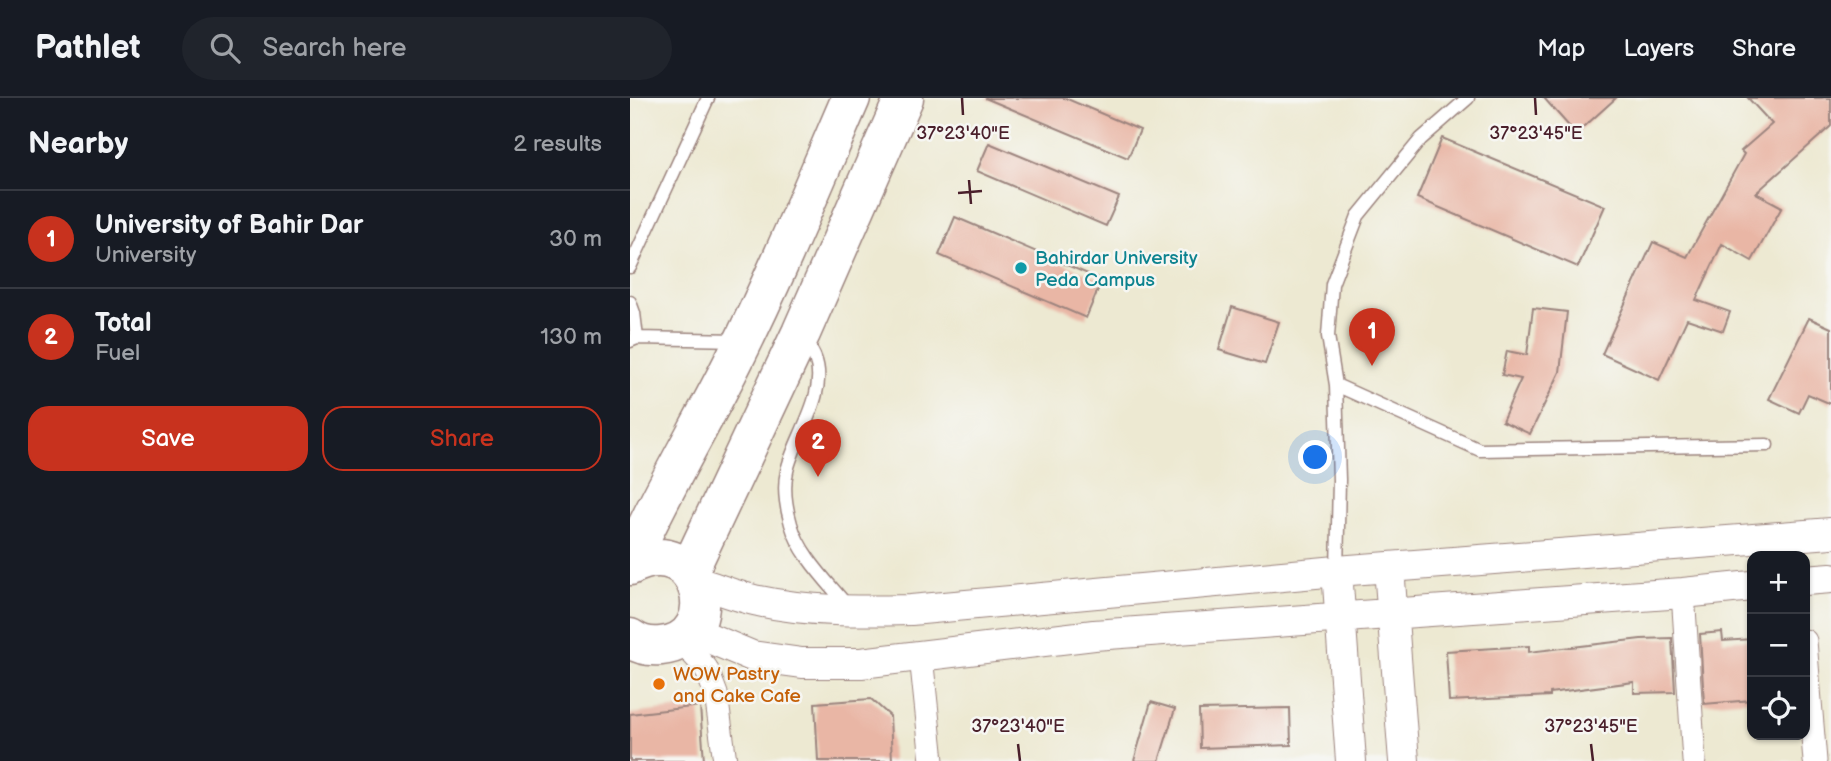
<!DOCTYPE html>
<meta charset="utf-8">
<style>
body{margin:0;font-family:"Balsamiq Sans",sans-serif;background:#20242c;color:#f1f3f6}
.controls{position:absolute;right:21px;bottom:21px;display:grid;overflow:hidden;border-radius:14px;box-shadow:0 2px 5px #0004}
.controls button{width:63px;height:63px;display:grid;place-items:center;padding:0;border:0;border-bottom:2px solid #363941;background:#171b24;color:#f1f3f6;font:35px sans-serif}
.you{position:absolute;left:686px;top:360px;width:24px;height:24px;margin:-18px;border:5px solid #fff;border-radius:50%;background:#1a73e8;box-shadow:0 0 0 10px #1a73e833}
.badge{display:grid;place-items:center;width:46px;height:46px;border-radius:50%;background:#c8321e;color:#fff;font-size:23px;font-weight:700}
.pin{position:absolute;translate:-50% -58px;filter:drop-shadow(0 2px 4px #0008)}
.pin::after{content:'';position:absolute;top:37px;width:24px;height:21px;background:inherit;clip-path:polygon(0 0,100% 0,50% 100%)}
.list{margin:0;padding:0;list-style:none}
h2{display:flex;justify-content:space-between;align-items:center;height:91px;margin:0;padding:0 28px;font-size:30px}
h2 small{font-size:23px;font-weight:400;color:#9ea1a6}
.list li{display:grid;grid-template-columns:46px 1fr auto;gap:21px;align-items:center;box-sizing:border-box;height:98px;padding:0 28px;border-top:2px solid #363941}
.list b{display:block;font-size:26px;white-space:nowrap}
.list p{margin:0;font-size:23px;white-space:nowrap;color:#9ea1a6}
.list em{font-size:23px;font-style:normal;color:#9ea1a6}
.actions{display:flex;gap:14px;padding:21px 28px}
.actions a{flex:1;padding:16px 0;border:2px solid #c8321e;border-radius:21px;text-align:center;font-size:24px;color:#c8321e}
.actions .main{background:#c8321e;color:#fff}
.icon{flex:none;width:38px;height:38px;fill:none;stroke:currentColor;stroke-width:2;stroke-linecap:round;stroke-linejoin:round}
.map{position:relative;flex:none;width:1201px;height:663px;overflow:hidden}
header{display:flex;align-items:center;gap:42px;box-sizing:border-box;height:98px;padding:0 35px;background:#171b24;border-bottom:2px solid #363941}
header strong{font-size:33px}
nav{display:flex;gap:38px;margin-inline-start:auto;font-size:24px}
.search{width:490px;height:63px;background:#20242c;display:flex;align-items:center;gap:18px;box-sizing:border-box;padding:0 24px;border-radius:38px;color:#9ea1a6;font-size:26px}
main{display:flex}
aside{flex:1;background:#171b24}
.map>svg:first-child{display:block}
</style>
<header>
<strong>Pathlet</strong>
<div class="search"><svg class="icon" aria-label="search" viewBox="0 0 24 24"><circle cx="10" cy="10" r="6"/><path d="M15 15l6 6"/></svg>Search here</div>
<nav><a>Map</a><a>Layers</a><a>Share</a></nav>
</header>
<main>
<aside>
<h2>Nearby<small>2 results</small></h2>
<ul class="list">
<li><span class="badge">1</span><div><b>University of Bahir Dar</b><p>University</p></div><em>30 m</em></li>
<li><span class="badge">2</span><div><b>Total</b><p>Fuel</p></div><em>130 m</em></li>
</ul>
<div class="actions"><a class="main">Save</a><a>Share</a></div>
</aside>
<div class="map">
<svg width="1201" height="663" viewBox="0 0 1201 663">
<rect width="100%" height="100%" fill="#f6f6f2"/>
<filter id="ink" filterUnits="userSpaceOnUse"><feTurbulence type="fractalNoise" baseFrequency=".0143" numOctaves="2"/><feDisplacementMap in="SourceGraphic" scale="14" xChannelSelector="R" yChannelSelector="G"/><feConvolveMatrix kernelMatrix="1 2 1 2 8 2 1 2 1" color-interpolation-filters="sRGB"/></filter>
<filter id="wash" filterUnits="userSpaceOnUse"><feTurbulence type="fractalNoise" baseFrequency=".00686" numOctaves="4" result="noise"/><feDisplacementMap in="SourceGraphic" scale="28" xChannelSelector="R" yChannelSelector="G"/><feGaussianBlur stdDeviation="1.57" result="paint"/><feColorMatrix in="noise" values="0 0 0 0 0 0 0 0 0 0 0 0 0 0 0 0 0 1.4 0 .05"/><feComposite in="paint" operator="in"/></filter>
<g filter="url(#wash)">
<rect width="100%" height="100%" fill="#ede9d2"/>
<g id="blocks">
<path fill="#e9b6a5" d="M 355,0 L 435,0 L 510,32 L 498,60 Z
M 914,0 L 986,0 L 946,36 Z
M 1118,0 L 1201,0 L 1201,28 L 1126,95 L 1152,109 L 1122,163 L 1092,146 L 1066,202 L 1100,214 L 1093,233 L 1057,221 L 1029,282 L 972,256 L 1023,144 L 1057,159 L 1114,56 L 1111,53 L 1142,26 Z
M 812,40 L 975,108 L 948,169 L 787,100 Z
M 359,45 L 489,99 L 476,128 L 347,73 Z
M 325,119 L 472,182 L 456,220 L 309,157 Z
M 602,209 L 649,224 L 635,266 L 589,252 Z
M 903,210 L 937,214 L 930,274 L 900,336 L 872,323 L 891,281 L 872,277 L 877,253 L 897,257 Z
M 1179,220 L 1201,230 L 1201,306 L 1178,296 L 1169,315 L 1139,301 Z
M 1092,534 L 1093,543 L 1122,541 L 1122,602 L 1074,606 L 1070,536 Z
M 1042,540 L 1045,594 L 1004,595 L 1004,584 L 920,595 L 920,598 L 819,603 L 816,553 L 899,548 L 899,554 L 1011,541 Z
M 241,601 L 260,618 L 262,663 L 188,663 L 185,605 Z
M 521,604 L 545,611 L 529,663 L 504,663 Z
M 70,608 L 74,663 L 0,663 L 0,616 Z
M 660,610 L 661,647 L 570,650 L 569,612 Z"/>
</g>
</g>
<g filter="url(#ink)">
<use href="#blocks" fill-opacity="0" stroke="#9c847e" stroke-width="2"/>
<g fill="none" stroke-linecap="round" stroke-linejoin="round">
<g stroke="#9c847e" stroke-width="15">
<path id="service" d="M 0,169 L 78,0
M 0,204 L 4,215 L 7,240
M 174,241 C 178,247 183,254 185,260 C 199,295 164,340 157,373 C 153,390 156,409 161,426 C 170,458 199,485 219,510
M 0,243 L 7,240 L 108,242
M 706,287 L 850,352 L 1137,347
M 707,473 L 709,382 L 706,287 L 698,238 L 702,186 L 728,118 L 791,41 L 838,0"/>
</g>
<g stroke="#9c847e" stroke-width="25">
<path id="minor" d="M 1053,495 L 1064,663
M 50,542 L 76,570 L 86,596 L 95,663
M 1175,543 L 1185,663
M 291,558 L 302,663"/>
</g>
<g stroke="#9c847e" stroke-width="32">
<path id="tertiary" d="M 759,470 L 774,663
M 707,473 L 721,663
M 1175,482 L 1201,480
M 66,484 C 87,490 108,499 129,503 C 179,514 230,513 281,512 L 707,473 L 1201,435
M 60,532 L 122,558 L 172,565 L 231,565 L 464,537 L 1053,495 L 1122,488"/>
</g>
<g stroke="#9c847e" stroke-width="41">
<path id="trunk" d="M 0,464 C 31,394 70,330 104,262 C 147,176 183,88 221,0
M 0,468 C 73,430 98,542 31,548 C 20,549 9,547 0,540
M 59,473 L 171,235 L 274,0"/>
</g>
<use href="#service" stroke="#fff" stroke-width="12"/>
<use href="#minor" stroke="#fff" stroke-width="23"/>
<use href="#tertiary" stroke="#fff" stroke-width="30"/>
<use href="#trunk" stroke="#fff" stroke-width="38"/>
</g>
</g>
<path fill="none" stroke="#4a1f2b" stroke-width="2.5" d="M 332,0 L 333,17M 905,0 L 906,17M 339,82 L 341,106M 328,95 L 352,93M 388,646 L 390,663M 961,646 L 963,663"/>
<circle fill="#0f9aa8" stroke="#f6f6f2" stroke-width="2.5" cx="391" cy="170" r="7"/>
<circle fill="#e8710a" stroke="#f6f6f2" stroke-width="2.5" cx="29" cy="586" r="7"/>
<g text-anchor="middle" stroke-width="5" stroke-linejoin="round" paint-order="stroke">
<g font-size="19" fill="#0d838f" stroke="#f6f6f2" text-anchor="start">
<text x="405" y="166">Bahirdar University<tspan x="405" dy="22">Peda Campus</tspan></text>
</g>
<g font-size="19" fill="#c56008" stroke="#f6f6f2" text-anchor="start">
<text x="43" y="582">WOW Pastry<tspan x="43" dy="22">and Cake Cafe</tspan></text>
</g>
</g>
<g font-size="18" text-anchor="middle" fill="#4a1f2b" stroke="#f6f6f2" stroke-width="5" stroke-linejoin="round" paint-order="stroke">
<text x="333" y="41">37°23'40"E</text>
<text x="906" y="41">37°23'45"E</text>
<text x="388" y="634">37°23'40"E</text>
<text x="961" y="634">37°23'45"E</text>
</g>
</svg>
<div class="controls">
<button>+</button>
<button>−</button>
<button><svg class="icon" aria-label="locate" viewBox="0 0 24 24"><circle cx="12" cy="12" r="6"/><path d="M12 2v4M12 18v4M2 12h4M18 12h4"/></svg></button>
</div>
<div class="you"></div>
<div class="pin badge" style="left:742px;top:268px">1</div>
<div class="pin badge" style="left:188px;top:379px">2</div>
</div>
</main>
